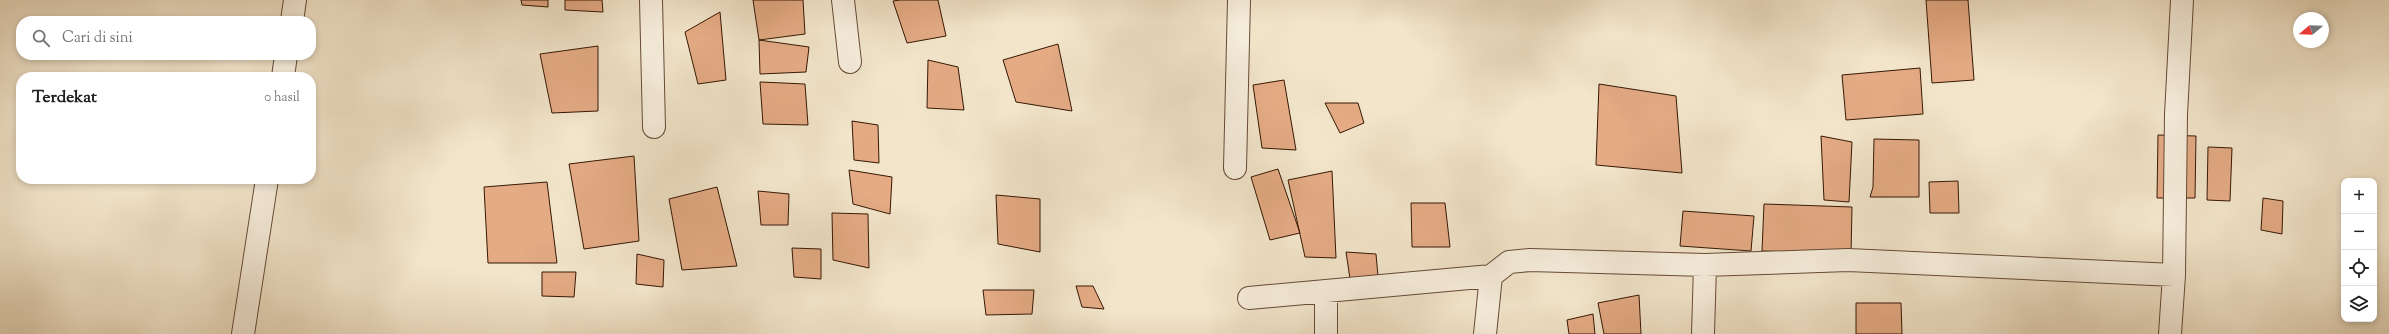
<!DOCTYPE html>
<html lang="id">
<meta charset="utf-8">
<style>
body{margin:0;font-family:"Sorts Mill Goudy",serif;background:#f6f6f6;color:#202124}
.controls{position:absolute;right:12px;bottom:12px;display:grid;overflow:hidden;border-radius:8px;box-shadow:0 2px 6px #0003}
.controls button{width:36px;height:36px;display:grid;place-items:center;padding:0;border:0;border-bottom:1px solid #e0e0e0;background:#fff;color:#202124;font:20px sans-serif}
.compass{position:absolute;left:2293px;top:12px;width:36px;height:36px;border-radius:50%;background:#fff;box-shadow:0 2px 6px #0003;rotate:251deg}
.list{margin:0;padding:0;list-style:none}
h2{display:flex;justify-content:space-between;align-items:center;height:52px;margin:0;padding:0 16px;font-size:17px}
h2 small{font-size:13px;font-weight:400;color:#757577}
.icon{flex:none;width:22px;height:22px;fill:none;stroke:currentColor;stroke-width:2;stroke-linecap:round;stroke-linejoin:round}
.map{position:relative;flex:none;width:2389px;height:334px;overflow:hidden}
.search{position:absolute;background:#fff;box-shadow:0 2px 6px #0003;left:16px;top:16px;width:300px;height:44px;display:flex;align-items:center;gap:10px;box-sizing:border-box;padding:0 14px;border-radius:16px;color:#757577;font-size:15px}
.panel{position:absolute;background:#fff;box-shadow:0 2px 6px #0003;left:16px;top:72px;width:300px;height:112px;border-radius:16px}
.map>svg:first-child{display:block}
</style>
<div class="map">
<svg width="2389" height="334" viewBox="0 0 2389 334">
<rect width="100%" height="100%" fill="#f2e5ca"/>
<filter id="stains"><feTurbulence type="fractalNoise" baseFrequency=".005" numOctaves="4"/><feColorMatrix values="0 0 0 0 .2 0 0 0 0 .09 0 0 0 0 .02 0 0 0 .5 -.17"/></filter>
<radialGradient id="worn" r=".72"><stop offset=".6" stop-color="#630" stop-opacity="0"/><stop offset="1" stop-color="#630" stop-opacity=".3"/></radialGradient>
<path fill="#e4ab85" stroke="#361704" d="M 521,0 L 548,0 L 548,7 L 522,5 Z
M 565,0 L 602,0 L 603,12 L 565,10 Z
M 753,0 L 803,0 L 805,34 L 759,40 Z
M 900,0 L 938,0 L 946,36 L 907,43 L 893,1 Z
M 1926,0 L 1968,0 L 1974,80 L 1932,83 Z
M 720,12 L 726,80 L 698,84 L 685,32 Z
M 759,40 L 809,47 L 806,72 L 760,74 Z
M 1058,44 L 1072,111 L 1016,102 L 1003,60 Z
M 598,46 L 598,111 L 552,113 L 540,54 Z
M 928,60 L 958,67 L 964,110 L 927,108 Z
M 1920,68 L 1923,114 L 1846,120 L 1842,75 Z
M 1284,80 L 1296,150 L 1262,148 L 1253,85 Z
M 760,82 L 805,84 L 808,125 L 763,124 Z
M 1599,84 L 1676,96 L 1682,173 L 1596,165 Z
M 1325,103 L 1358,103 L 1364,123 L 1340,133 Z
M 852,121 L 878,125 L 879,163 L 854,160 Z
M 2158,135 L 2196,136 L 2195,198 L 2157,198 Z
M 1821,136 L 1852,142 L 1849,202 L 1824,200 Z
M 1874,139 L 1919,140 L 1919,197 L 1870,197 L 1873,187 Z
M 2208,147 L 2232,148 L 2230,201 L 2207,200 Z
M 634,156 L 639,241 L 584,249 L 569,164 Z
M 1278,169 L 1300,233 L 1270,240 L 1251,177 Z
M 849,170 L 892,177 L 890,214 L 853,204 Z
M 1332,171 L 1336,258 L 1305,257 L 1288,180 Z
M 1958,181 L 1959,213 L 1930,213 L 1929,182 Z
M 547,182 L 557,263 L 488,263 L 484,187 Z
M 717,187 L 737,266 L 682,270 L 669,199 Z
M 758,191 L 789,194 L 788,225 L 761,225 Z
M 996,195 L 1040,199 L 1040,252 L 998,244 Z
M 2263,198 L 2283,201 L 2282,234 L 2261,230 Z
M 1411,203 L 1445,203 L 1450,247 L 1412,247 Z
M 1764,204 L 1852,207 L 1851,254 L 1762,251 Z
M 1683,211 L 1754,216 L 1751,251 L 1680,246 Z
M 832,213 L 868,214 L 869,268 L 833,260 Z
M 792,248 L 821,249 L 821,279 L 794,277 Z
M 1346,252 L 1376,254 L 1378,276 L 1350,279 Z
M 637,254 L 664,260 L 663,287 L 636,284 Z
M 542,272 L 576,272 L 574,297 L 542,296 Z
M 1076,286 L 1093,286 L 1104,309 L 1082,307 Z
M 983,290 L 1034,290 L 1032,314 L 986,315 Z
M 1639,295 L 1641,334 L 1604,334 L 1598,303 Z
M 1856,303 L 1901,303 L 1902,334 L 1856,334 Z
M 1593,314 L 1595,334 L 1569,334 L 1567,320 Z"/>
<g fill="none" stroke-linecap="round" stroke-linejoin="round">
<g stroke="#654a36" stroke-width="24">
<path id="minor" d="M 651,0 L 654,127
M 843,0 L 850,62
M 292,21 L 295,0
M 283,77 L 286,55
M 1235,168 L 1239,0
M 1326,291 L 1326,334
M 1249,298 L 1491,276
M 243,334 L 267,179
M 1485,334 L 1491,276 L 1509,262 L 1530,260 L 1705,265 L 1848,260 L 2174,275
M 1703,334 L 1705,265
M 2170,334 L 2174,275 L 2176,115 L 2182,0"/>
</g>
<use href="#minor" stroke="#f7eedd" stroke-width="22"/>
</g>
<rect width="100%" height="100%" filter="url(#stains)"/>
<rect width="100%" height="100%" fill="url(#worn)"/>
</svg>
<div class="controls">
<button>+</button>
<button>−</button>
<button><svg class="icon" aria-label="locate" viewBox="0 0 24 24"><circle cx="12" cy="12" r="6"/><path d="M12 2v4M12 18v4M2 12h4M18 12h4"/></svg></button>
<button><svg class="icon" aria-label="layers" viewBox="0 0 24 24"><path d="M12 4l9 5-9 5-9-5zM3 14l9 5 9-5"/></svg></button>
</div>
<svg class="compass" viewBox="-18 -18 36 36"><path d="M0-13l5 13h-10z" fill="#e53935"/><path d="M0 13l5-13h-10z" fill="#757577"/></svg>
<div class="search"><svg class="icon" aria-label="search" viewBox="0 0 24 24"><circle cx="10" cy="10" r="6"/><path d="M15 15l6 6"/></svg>Cari di sini</div>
<section class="panel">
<h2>Terdekat<small>0 hasil</small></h2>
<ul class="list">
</ul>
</section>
</div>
